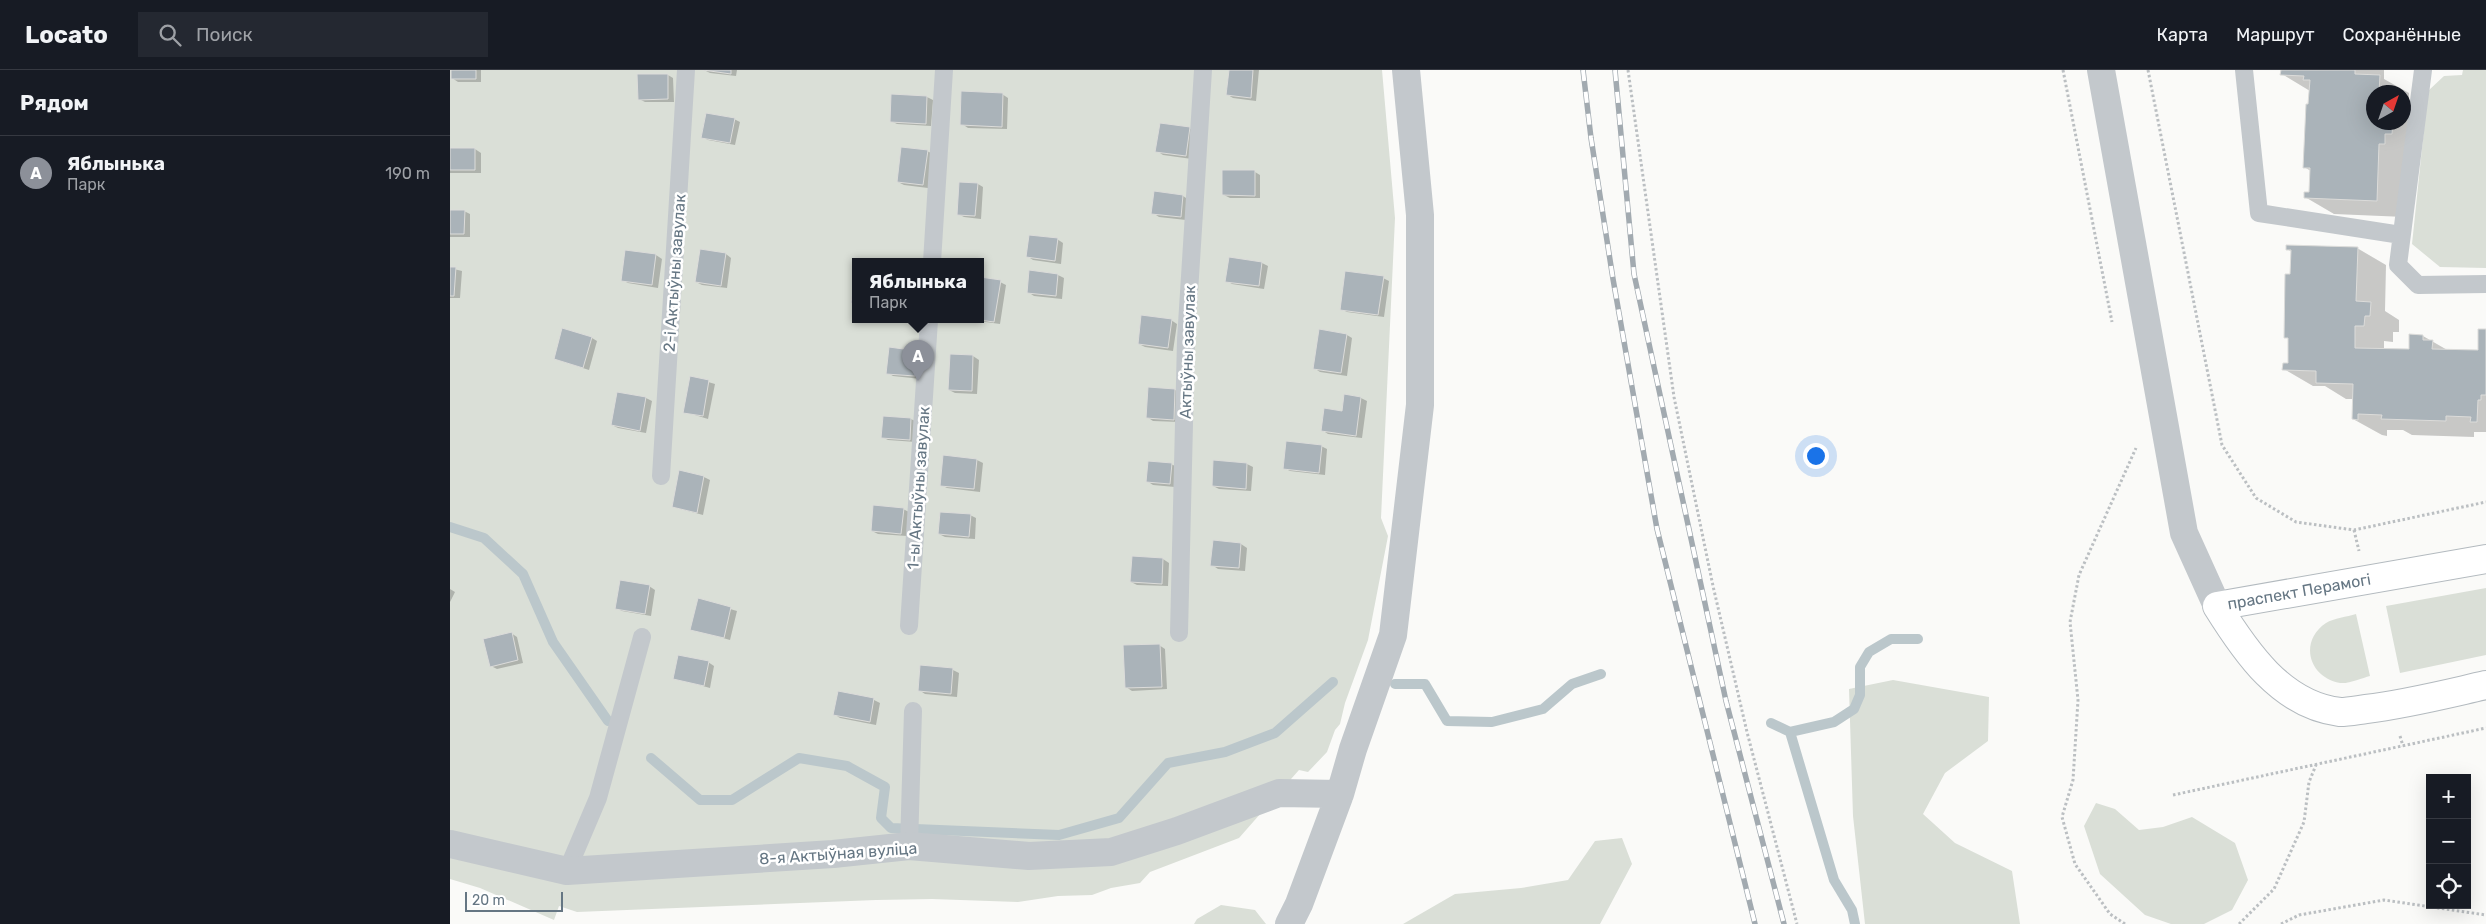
<!DOCTYPE html>
<html lang="ru">
<meta charset="utf-8">
<style>
body{margin:0;font-family:Rubik,sans-serif;background:#242831;color:#f1f3f6}
.controls{position:absolute;right:15px;bottom:15px;display:grid;overflow:hidden;border-radius:0px;box-shadow:0 5px 20px #0002}
.controls button{width:45px;height:45px;display:grid;place-items:center;padding:0;border:0;border-bottom:1px solid #363941;background:#171b24;color:#f1f3f6;font:25px sans-serif}
.compass{position:absolute;left:1916px;top:15px;width:45px;height:45px;border-radius:50%;background:#171b24;box-shadow:0 5px 20px #0002;rotate:40deg}
.scale{position:absolute;left:15px;bottom:12px;width:98px;box-sizing:border-box;padding-left:5px;border:2px solid #657683;border-top:0;font-size:14px;line-height:18px;white-space:nowrap;color:#657683;-webkit-text-stroke:4px #fff;paint-order:stroke}
.you{position:absolute;left:1365px;top:385px;width:18px;height:18px;margin:-12px;border:4px solid #fff;border-radius:50%;background:#1a73e8;box-shadow:0 0 0 8px #1a73e833}
.badge{display:grid;place-items:center;width:32px;height:32px;border-radius:50%;background:#8c9099;color:#fff;font-size:16px;font-weight:700}
.pin{position:absolute;translate:-50% -41px;filter:drop-shadow(0 1px 2px #0008)}
.pin::after{content:'';position:absolute;top:26px;width:18px;height:15px;background:inherit;clip-path:polygon(0 0,100% 0,50% 100%)}
.popup{position:absolute;left:402px;top:188px;width:132px;height:65px;box-sizing:border-box;display:grid;place-content:center;border-radius:0px;background:#171b24;filter:drop-shadow(0 1px 4px #0005);font-size:16px;white-space:nowrap;color:#9ea1a6}
.popup b{font-size:19px;color:#f1f3f6}
.popup::after{content:'';position:absolute;left:50%;top:100%;margin-left:-10px;border:10px solid transparent;border-top-color:#171b24}
.list{margin:0;padding:0;list-style:none}
h2{display:flex;justify-content:space-between;align-items:center;height:65px;margin:0;padding:0 20px;font-size:21px}
h2 small{font-size:16px;font-weight:400;color:#9ea1a6}
.list li{display:grid;grid-template-columns:32px 1fr auto;gap:15px;align-items:center;box-sizing:border-box;height:75px;padding:0 20px;border-top:1px solid #363941}
.list b{display:block;font-size:19px;white-space:nowrap}
.list p{margin:0;font-size:16px;white-space:nowrap;color:#9ea1a6}
.list em{font-size:16px;font-style:normal;color:#9ea1a6}
.icon{flex:none;width:28px;height:28px;fill:none;stroke:currentColor;stroke-width:2;stroke-linecap:round;stroke-linejoin:round}
.map{position:relative;flex:none;width:2036px;height:854px;overflow:hidden}
header{display:flex;align-items:center;gap:30px;box-sizing:border-box;height:70px;padding:0 25px;background:#171b24;border-bottom:1px solid #363941}
header strong{font-size:24px}
nav{display:flex;gap:28px;margin-inline-start:auto;font-size:18px}
.search{width:350px;height:45px;background:#242831;display:flex;align-items:center;gap:12px;box-sizing:border-box;padding:0 18px;border-radius:0px;color:#9ea1a6;font-size:19px}
main{display:flex}
aside{flex:1;background:#171b24}
.map>svg:first-child{display:block}
</style>
<header>
<strong>Locato</strong>
<div class="search"><svg class="icon" aria-label="search" viewBox="0 0 24 24"><circle cx="10" cy="10" r="6"/><path d="M15 15l6 6"/></svg>Поиск</div>
<nav><a>Карта</a><a>Маршрут</a><a>Сохранённые</a></nav>
</header>
<main>
<aside>
<h2>Рядом<small></small></h2>
<ul class="list">
<li><span class="badge">A</span><div><b>Яблынька</b><p>Парк</p></div><em>190 m</em></li>
</ul>
</aside>
<div class="map">
<svg width="2036" height="854" viewBox="0 0 2036 854">
<rect width="100%" height="100%" fill="#fafaf8"/>
<path fill="#dadfd7" fill-rule="evenodd" d="M 0,0 L 932,0 L 945,148 L 931,448 L 938,466 L 918,570 L 895,633 L 890,654 L 885,660 L 877,682 L 858,702 L 849,700 L 789,768 L 700,802 L 690,813 L 661,818 L 642,825 L 608,826 L 568,832 L 482,829 L 426,830 L 127,842 L 109,836 L 104,850 L 30,818 L 0,809 ZM 406,192 L 530,192 L 530,250 L 406,250 Z
M 2013,0 L 2036,0 L 2036,198 L 1990,197 L 1962,174 L 1978,21 L 1994,6 L 2012,5 Z
M 2036,518 L 2036,585 L 1950,603 L 1936,536 Z
M 1906,544 L 1920,606 C 1912,608 1899,614 1890,613 C 1858,607 1849,571 1876,553 C 1884,548 1897,547 1906,544 Z
M 1443,610 L 1539,627 L 1538,671 L 1495,703 L 1473,744 L 1505,773 L 1562,801 L 1570,854 L 1415,854 L 1403,746 L 1399,619 Z
M 1646,733 L 1665,739 L 1689,760 L 1713,757 L 1742,747 L 1785,773 L 1798,810 L 1782,840 L 1754,854 L 1721,854 L 1695,845 L 1650,804 L 1634,756 Z
M 1172,768 L 1182,794 L 1150,854 L 953,854 L 1005,824 L 1071,818 L 1118,810 L 1145,771 Z
M 771,835 L 805,840 L 816,854 L 744,854 L 747,849 Z"/>
<path fill="#0003" fill-rule="evenodd" d="M 3,0 L 31,0 L 31,12 L 8,12 L 2,8 Z
M 254,0 L 287,0 L 286,6 L 260,3 Z
M 780,0 L 809,0 L 806,31 L 783,28 L 778,25 Z
M 1832,0 L 1934,0 L 1934,9 L 1959,23 L 1955,147 L 1884,144 L 1855,127 L 1860,124 L 1861,101 L 1854,97 L 1860,21 L 1832,4 ZM 1924,22 L 1954,22 L 1954,52 L 1924,52 Z
M 218,5 L 223,8 L 224,32 L 195,32 L 189,29 Z
M 552,24 L 558,28 L 557,59 L 518,58 L 512,54 Z
M 477,27 L 483,30 L 481,56 L 447,54 L 441,51 Z
M 284,49 L 290,52 L 285,75 L 258,70 L 252,67 Z
M 739,58 L 745,62 L 742,89 L 713,85 L 707,81 Z
M 0,79 L 25,79 L 31,83 L 31,103 L 0,103 Z
M 477,81 L 483,84 L 478,118 L 454,115 L 448,112 Z
M 805,102 L 810,105 L 810,128 L 780,128 L 774,125 Z
M 528,114 L 533,117 L 531,149 L 514,147 L 508,144 Z
M 733,126 L 739,130 L 736,150 L 709,147 L 703,143 Z
M 0,141 L 14,141 L 20,144 L 20,167 L 0,167 Z
M 607,169 L 613,173 L 611,194 L 583,190 L 577,186 Z
M 1907,178 L 1936,195 L 1935,241 L 1949,250 L 1949,262 L 1943,262 L 1943,272 L 1934,271 L 1934,280 L 1960,280 L 1960,266 L 1973,266 L 1999,281 L 2029,282 L 2036,260 L 2036,362 L 2024,362 L 2024,367 L 1962,365 L 1953,360 L 1937,360 L 1937,366 L 1932,365 L 1903,349 L 1904,329 L 1896,329 L 1875,316 L 1863,316 L 1834,299 L 1839,294 L 1840,269 L 1835,267 L 1842,205 L 1842,182 L 1837,179 Z
M 176,181 L 206,185 L 212,189 L 208,218 L 178,213 L 172,210 Z
M 276,184 L 281,188 L 277,218 L 252,215 L 246,212 Z
M 812,193 L 818,196 L 814,219 L 782,214 L 777,211 Z
M 0,198 L 12,201 L 10,228 L 0,228 Z
M 580,202 L 608,205 L 614,208 L 612,229 L 584,226 L 578,222 Z
M 933,208 L 939,211 L 934,247 L 897,242 L 891,239 Z
M 550,212 L 556,215 L 550,254 L 521,250 L 530,250 Z
M 721,250 L 727,254 L 723,281 L 695,277 L 689,274 Z
M 897,265 L 902,268 L 897,306 L 870,302 L 864,298 Z
M 142,268 L 147,271 L 139,300 L 105,289 Z
M 467,282 L 473,285 L 471,309 L 443,306 L 438,303 Z
M 501,285 L 523,286 L 529,290 L 527,324 L 505,323 L 499,320 Z
M 241,307 L 265,314 L 258,349 L 235,342 Z
M 699,319 L 725,320 L 731,323 L 730,352 L 703,351 L 697,347 Z
M 168,323 L 196,328 L 202,331 L 196,363 L 168,358 L 162,355 Z
M 895,326 L 911,328 L 917,331 L 912,368 L 878,364 L 872,360 L 893,342 Z
M 461,349 L 467,352 L 466,372 L 438,370 L 432,367 Z
M 871,376 L 877,379 L 875,405 L 840,401 L 834,398 Z
M 494,386 L 527,390 L 533,393 L 530,422 L 497,418 L 491,415 Z
M 721,394 L 727,397 L 725,417 L 703,415 L 697,411 Z
M 797,394 L 803,397 L 801,421 L 769,419 L 763,416 Z
M 254,407 L 260,410 L 253,445 L 223,437 Z
M 453,439 L 459,442 L 457,466 L 428,464 L 422,461 Z
M 520,445 L 526,448 L 525,469 L 495,467 L 489,464 Z
M 764,472 L 791,474 L 797,478 L 795,501 L 768,499 L 762,495 Z
M 683,488 L 713,489 L 719,493 L 718,516 L 687,515 L 681,512 Z
M 199,516 L 205,520 L 201,546 L 172,541 L 166,538 Z
M 0,519 L 5,522 L 0,532 Z
M 249,530 L 287,541 L 280,570 L 242,559 Z
M 61,563 L 67,567 L 73,593 L 47,599 L 41,596 Z
M 709,575 L 715,579 L 717,619 L 682,621 L 676,617 Z
M 258,592 L 264,596 L 260,618 L 224,608 Z
M 471,597 L 503,600 L 509,603 L 507,627 L 475,624 L 469,620 Z
M 389,622 L 424,630 L 430,633 L 426,655 L 390,648 L 384,644 Z"/>
<g fill="none" stroke-linecap="round" stroke-linejoin="round">
<path stroke="#bbc7cb" stroke-width="10" d="M 0,457 L 34,468 L 73,504 L 103,572 L 158,651
M 945,614 L 975,614 L 997,651 L 1042,652 L 1093,639 L 1122,614 L 1151,604
M 1321,653 L 1340,662 L 1384,652 L 1404,639 L 1410,625 L 1410,597 L 1419,582 L 1441,569 L 1468,569
M 1340,662 L 1384,810 L 1402,840 L 1405,854
M 201,688 L 250,730 L 282,730 L 349,688 L 397,696 L 435,717 L 431,748 L 441,758 L 609,765 L 669,748 L 718,693 L 775,682 L 825,663 L 883,612"/>
</g>
<path fill="#aab3b9" stroke="#dcdcda" d="M 1,0 L 26,0 L 26,9 L 1,9 Z
M 253,0 L 281,0 L 281,4 Z
M 779,0 L 803,0 L 801,28 L 776,25 Z
M 1831,0 L 1905,0 L 1905,4 L 1930,5 L 1929,22 L 1924,22 L 1924,52 L 1943,53 L 1942,64 L 1935,64 L 1935,74 L 1929,74 L 1927,131 L 1854,128 L 1854,122 L 1859,122 L 1860,98 L 1853,98 L 1856,34 L 1858,34 L 1860,10 L 1853,10 L 1854,6 L 1830,5 Z
M 187,4 L 218,4 L 218,29 L 188,30 Z
M 511,21 L 553,23 L 552,57 L 510,55 Z
M 441,24 L 477,26 L 476,54 L 440,52 Z
M 256,43 L 285,48 L 280,73 L 251,68 Z
M 710,53 L 740,57 L 736,86 L 705,82 Z
M 451,77 L 478,80 L 473,115 L 447,112 Z
M 0,78 L 25,78 L 25,100 L 0,100 Z
M 772,100 L 805,100 L 805,126 L 772,125 Z
M 509,112 L 528,113 L 525,146 L 507,145 Z
M 704,121 L 733,125 L 731,147 L 701,144 Z
M 0,140 L 15,140 L 14,164 L 0,164 Z
M 579,165 L 608,168 L 605,191 L 576,187 Z
M 1836,175 L 1908,177 L 1906,231 L 1921,232 L 1920,246 L 1915,246 L 1914,256 L 1905,256 L 1905,278 L 1959,279 L 1959,264 L 1973,265 L 1973,270 L 1983,270 L 1982,279 L 2028,280 L 2028,259 L 2036,259 L 2036,325 L 2031,325 L 2031,330 L 2028,330 L 2027,352 L 2020,352 L 2021,347 L 1996,346 L 1996,351 L 1931,349 L 1932,345 L 1908,344 L 1908,350 L 1902,349 L 1903,314 L 1866,313 L 1866,301 L 1832,300 L 1833,293 L 1838,293 L 1838,268 L 1834,268 L 1835,204 L 1840,204 L 1841,180 L 1836,180 Z
M 250,179 L 276,183 L 271,216 L 245,212 Z
M 175,180 L 206,184 L 202,215 L 171,211 Z
M 779,187 L 812,192 L 809,216 L 775,212 Z
M 0,197 L 6,197 L 4,226 L 0,226 Z
M 579,200 L 608,204 L 606,226 L 577,223 Z
M 895,201 L 934,206 L 928,245 L 890,240 Z
M 405,205 L 406,205 L 406,233 L 401,233 Z
M 530,207 L 551,210 L 544,252 L 530,250 Z
M 691,245 L 722,249 L 718,278 L 688,274 Z
M 112,258 L 142,267 L 133,298 L 104,289 Z
M 869,259 L 897,264 L 891,303 L 863,299 Z
M 439,277 L 468,281 L 465,306 L 436,304 Z
M 500,284 L 523,285 L 522,321 L 498,320 Z
M 240,306 L 259,310 L 253,346 L 233,343 Z
M 698,317 L 725,319 L 724,350 L 696,348 Z
M 167,322 L 196,327 L 190,361 L 161,355 Z
M 894,324 L 911,327 L 906,366 L 871,361 L 874,338 L 892,341 Z
M 433,346 L 461,348 L 460,370 L 431,368 Z
M 836,371 L 872,375 L 869,403 L 833,399 Z
M 493,385 L 527,389 L 524,419 L 490,416 Z
M 763,390 L 797,393 L 796,419 L 762,416 Z
M 698,391 L 722,393 L 720,414 L 696,412 Z
M 229,400 L 254,406 L 247,443 L 222,437 Z
M 423,435 L 454,438 L 451,464 L 421,461 Z
M 490,442 L 521,444 L 519,467 L 488,464 Z
M 763,470 L 791,473 L 789,498 L 760,496 Z
M 682,486 L 713,488 L 712,514 L 680,512 Z
M 170,510 L 200,515 L 195,544 L 165,539 Z
M 248,528 L 281,537 L 274,568 L 240,560 Z
M 62,562 L 68,590 L 40,597 L 33,569 Z
M 710,574 L 712,617 L 675,618 L 673,575 Z
M 228,585 L 259,591 L 254,616 L 223,609 Z
M 470,595 L 503,598 L 501,624 L 468,621 Z
M 388,621 L 424,628 L 420,652 L 383,645 Z"/>
<g fill="none" stroke-linecap="round" stroke-linejoin="round">
<g stroke="#b3babf" stroke-width="30">
<path id="secondary" d="M 2036,489 L 1767,536 C 1795,581 1831,635 1890,642 C 1898,642 1908,640 1916,639 C 1957,634 1996,624 2036,615"/>
</g>
<path stroke="#bbbfc2" stroke-width="3" stroke-dasharray="2.5 2.5" stroke-linecap="butt" d="M 1178,0 L 1224,327 L 1263,516 L 1297,662 L 1347,854
M 1613,0 L 1662,252
M 1698,0 L 1772,375 L 1806,428 L 1846,452 L 1904,460 L 2036,432
M 1904,460 L 1909,481
M 1950,666 L 1953,676
M 1723,725 L 2036,658
M 1675,854 L 1660,844 L 1625,794 L 1612,747 L 1623,710 L 1628,630 L 1620,552 L 1629,505 L 1686,378
M 1789,854 L 1824,819 L 1854,752 L 1859,712 L 1866,695
M 1831,854 L 1849,845 L 1934,830 L 2036,845"/>
<path stroke="#c3c8cc" stroke-width="18" d="M 1794,0 L 1809,143 L 1951,165
M 1973,0 L 1948,195 L 1968,215 L 2036,214
M 482,192 L 494,0
M 211,406 L 236,0
M 459,556 L 479,250
M 729,563 L 736,270 L 753,0
M 459,776 L 463,641
M 117,801 L 148,728 L 192,567"/>
<path stroke="#c3c8cc" stroke-width="28" d="M 1651,0 L 1734,463 L 1767,536
M 0,774 L 117,801 L 383,784 L 459,776 L 579,786 L 661,782 L 727,761 L 829,723 L 890,724
M 839,854 L 849,834 L 890,724 L 903,679 L 943,565 L 970,335 L 970,145 L 956,0"/>
<use href="#secondary" stroke="#fff" stroke-width="28"/>
<g stroke="#a2aab0" stroke-width="5.5">
<path id="rail" d="M 1133,0 L 1141,68 L 1163,209 L 1207,459 L 1305,854
M 1165,0 L 1184,204 L 1276,631 L 1334,854"/>
</g>
<use href="#rail" stroke="#fff" stroke-width="4" stroke-dasharray="11" stroke-linecap="butt"/>
</g>
<g text-anchor="middle" stroke-width="5" stroke-linejoin="round" paint-order="stroke">
<g font-size="16" fill="#657683" stroke="#fff">
<text transform="translate(224 203) rotate(-86)" y="6">2-і Актыўны завулак</text>
<text transform="translate(737 282) rotate(-88)" y="6">Актыўны завулак</text>
<text transform="translate(468 418) rotate(-86)" y="6">1-ы Актыўны завулак</text>
<text transform="translate(1849 521) rotate(-10)" y="6">праспект Перамогі</text>
<text transform="translate(388 783) rotate(-4)" y="6">8-я Актыўная вуліца</text>
</g>
</g>
</svg>
<div class="controls">
<button>+</button>
<button>−</button>
<button><svg class="icon" aria-label="locate" viewBox="0 0 24 24"><circle cx="12" cy="12" r="6"/><path d="M12 2v4M12 18v4M2 12h4M18 12h4"/></svg></button>
</div>
<svg class="compass" viewBox="-18 -18 36 36"><path d="M0-13l5 13h-10z" fill="#e53935"/><path d="M0 13l5-13h-10z" fill="#9ea1a6"/></svg>
<div class="scale">20 m</div>
<div class="you"></div>
<div class="pin badge" style="left:468px;top:311px">A</div>
<div class="popup"><b>Яблынька</b>Парк</div>
</div>
</main>
